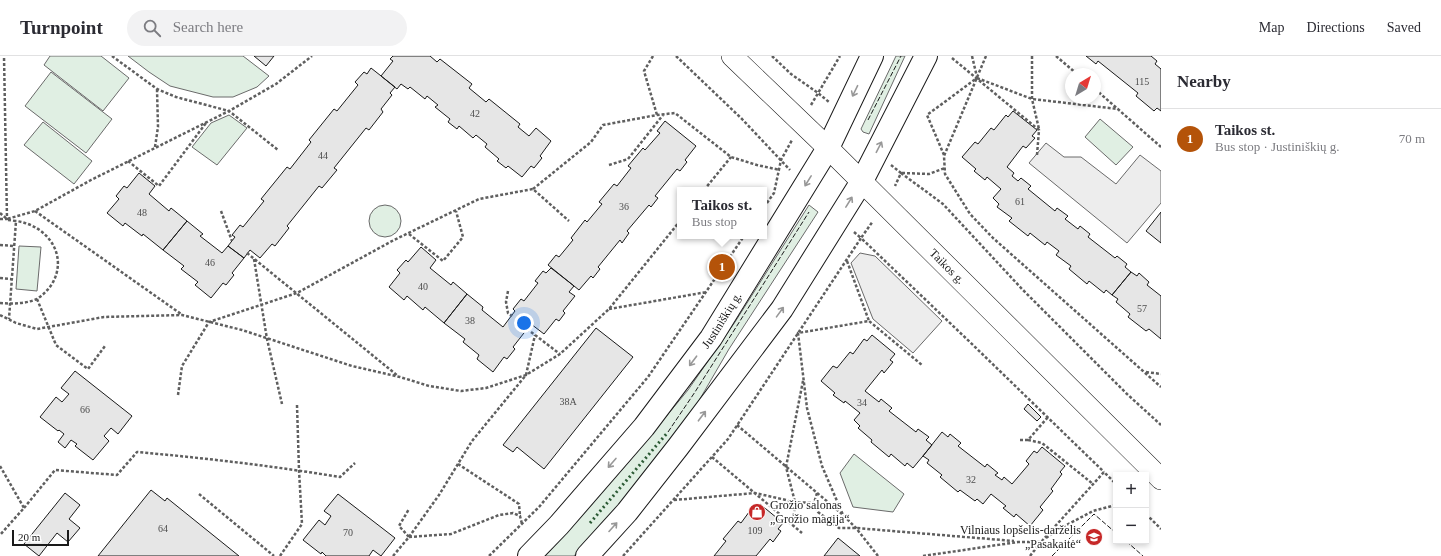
<!DOCTYPE html>
<meta charset="utf-8">
<style>
body{margin:0;font-family:Georgia,serif;background:#f2f2f3;color:#2b2b33}
.controls{position:absolute;right:12px;bottom:12px;display:grid;overflow:hidden;border-radius:0px;box-shadow:0 2px 6px #0003}
.controls button{width:36px;height:36px;display:grid;place-items:center;padding:0;border:0;border-bottom:1px solid #e1e1e2;background:#fff;color:#2b2b33;font:20px sans-serif}
.compass{position:absolute;left:1065px;top:12px;width:36px;height:36px;border-radius:50%;background:#fff;box-shadow:0 2px 6px #0003;rotate:38deg}
.scale{position:absolute;left:12px;bottom:10px;width:57px;box-sizing:border-box;padding-left:4px;border:2px solid #1a1a1a;border-top:0;font-size:11px;line-height:14px;white-space:nowrap;color:#1a1a1a;-webkit-text-stroke:3px #fff;paint-order:stroke}
.you{position:absolute;left:524px;top:267px;width:14px;height:14px;margin:-10px;border:3px solid #fff;border-radius:50%;background:#1a73e8;box-shadow:0 0 0 6px #1a73e833}
.badge{display:grid;place-items:center;width:26px;height:26px;border-radius:50%;background:#b45309;color:#fff;font-size:13px;font-weight:700}
.pin{position:absolute;translate:-50% -50%;border:2px solid #fff;box-shadow:0 1px 4px #0006}
.popup{position:absolute;left:677px;top:131px;width:90px;height:52px;box-sizing:border-box;display:grid;place-content:center;border-radius:0px;background:#fff;filter:drop-shadow(0 1px 3px #0005);font-size:13px;white-space:nowrap;color:#7c7c81}
.popup b{font-size:15px;color:#2b2b33}
.popup::after{content:'';position:absolute;left:50%;top:100%;margin-left:-8px;border:8px solid transparent;border-top-color:#fff}
.list{margin:0;padding:0;list-style:none}
h2{display:flex;justify-content:space-between;align-items:center;height:52px;margin:0;padding:0 16px;font-size:17px}
h2 small{font-size:13px;font-weight:400;color:#7c7c81}
.list li{display:grid;grid-template-columns:26px 1fr auto;gap:12px;align-items:center;box-sizing:border-box;height:60px;padding:0 16px;border-top:1px solid #e1e1e2}
.list b{display:block;font-size:15px;white-space:nowrap}
.list p{margin:0;font-size:13px;white-space:nowrap;color:#7c7c81}
.list em{font-size:13px;font-style:normal;color:#7c7c81}
.icon{flex:none;width:22px;height:22px;fill:none;stroke:currentColor;stroke-width:2;stroke-linecap:round;stroke-linejoin:round}
.map{position:relative;flex:none;width:1161px;height:500px;overflow:hidden}
header{display:flex;align-items:center;gap:24px;box-sizing:border-box;height:56px;padding:0 20px;background:#fff;border-bottom:1px solid #e1e1e2}
header strong{font-size:19px}
nav{display:flex;gap:22px;margin-inline-start:auto;font-size:14px}
.search{width:280px;height:36px;background:#f2f2f3;display:flex;align-items:center;gap:10px;box-sizing:border-box;padding:0 14px;border-radius:22px;color:#7c7c81;font-size:15px}
main{display:flex}
aside{flex:1;background:#fff}
.map>svg:first-child{display:block}
</style>
<header>
<strong>Turnpoint</strong>
<div class="search"><svg class="icon" aria-label="search" viewBox="0 0 24 24"><circle cx="10" cy="10" r="6"/><path d="M15 15l6 6"/></svg>Search here</div>
<nav><a>Map</a><a>Directions</a><a>Saved</a></nav>
</header>
<main>
<div class="map">
<svg width="1161" height="500" viewBox="0 0 1161 500">
<rect width="100%" height="100%" fill="#fff"/>
<path fill="#e0efe3" stroke="#6a6a6a" d="M 50,0 L 101,0 L 129,22 L 103,55 L 44,9 Z
M 128,0 L 243,0 L 269,20 L 257,31 L 233,41 L 213,41 L 170,30 L 149,16 Z
M 896,0 L 905,0 L 869,78 L 863,76 L 861,73 Z
M 51,16 L 112,63 L 86,97 L 25,50 Z
M 229,59 L 247,72 L 217,109 L 192,91 L 211,67 Z
M 1100,63 L 1133,91 L 1116,109 L 1085,81 Z
M 43,66 L 92,105 L 74,128 L 24,89 Z
M 809,149 L 818,156 L 729,293 L 676,384 L 574,500 L 545,500 L 625,410 L 688,334 L 735,266 Z
M369 165a16 16 0 1 1 32 0a16 16 0 1 1-32 0Z
M 19,190 L 41,191 L 37,235 L 16,233 Z
M 854,398 L 904,438 L 893,456 L 853,451 L 840,417 Z"/>
<path fill="#ededed" stroke="#6a6a6a" d="M 1046,87 L 1064,101 L 1081,101 L 1116,128 L 1140,99 L 1161,115 L 1161,147 L 1127,187 L 1029,107 Z
M 860,197 L 875,200 L 942,265 L 913,297 L 873,263 L 851,207 Z"/>
<path fill="#e6e6e6" stroke="#1a1a1a" d="M 254,0 L 274,0 L 266,10 Z
M 393,0 L 430,0 L 437,6 L 440,3 L 472,28 L 469,32 L 486,46 L 489,43 L 520,68 L 518,71 L 529,80 L 536,72 L 551,85 L 540,100 L 542,102 L 534,112 L 531,110 L 522,121 L 508,110 L 506,112 L 497,105 L 499,103 L 485,91 L 487,88 L 476,79 L 473,82 L 459,70 L 457,73 L 448,66 L 450,63 L 435,51 L 438,49 L 427,40 L 425,43 L 410,31 L 408,33 L 401,28 L 397,33 L 381,20 L 393,5 L 390,3 Z
M 1086,0 L 1151,0 L 1157,5 L 1155,8 L 1161,13 L 1161,55 L 1157,52 L 1154,55 L 1136,40 L 1138,37 L 1098,5 L 1096,8 Z
M 371,12 L 395,31 L 390,37 L 392,39 L 381,53 L 383,56 L 369,74 L 366,72 L 334,112 L 337,114 L 322,132 L 319,130 L 287,170 L 289,172 L 275,190 L 272,188 L 260,202 L 250,194 L 244,202 L 228,190 L 235,181 L 232,179 L 240,169 L 243,171 L 264,145 L 261,143 L 287,111 L 290,113 L 311,86 L 309,84 L 334,53 L 337,55 L 358,29 L 355,26 L 364,16 L 367,18 Z
M 1013,55 L 1037,74 L 1032,80 L 1035,82 L 1026,92 L 1023,90 L 1007,111 L 1014,117 L 1012,120 L 1018,125 L 1021,122 L 1031,130 L 1028,133 L 1055,155 L 1057,152 L 1068,160 L 1065,163 L 1078,173 L 1080,170 L 1090,178 L 1088,181 L 1115,202 L 1117,200 L 1127,208 L 1125,211 L 1131,216 L 1112,239 L 1106,234 L 1104,237 L 1089,225 L 1087,228 L 1069,213 L 1071,210 L 1056,199 L 1059,195 L 1047,186 L 1045,189 L 1030,177 L 1028,180 L 1009,165 L 1012,162 L 997,151 L 999,148 L 993,142 L 1001,133 L 987,121 L 985,124 L 974,115 L 976,113 L 962,101 L 975,86 L 978,88 L 991,72 L 994,74 L 1006,59 L 1008,61 Z
M 665,65 L 696,90 L 685,104 L 687,106 L 680,115 L 677,113 L 655,140 L 658,142 L 651,151 L 649,149 L 627,175 L 629,177 L 622,187 L 620,184 L 598,211 L 600,213 L 593,222 L 591,220 L 579,234 L 548,209 L 556,199 L 559,201 L 573,184 L 571,182 L 585,164 L 587,166 L 602,148 L 599,146 L 614,128 L 617,130 L 631,112 L 628,110 L 643,92 L 645,94 L 660,77 L 657,75 Z
M 139,117 L 155,130 L 149,138 L 169,155 L 171,152 L 187,165 L 163,194 L 143,178 L 142,180 L 125,167 L 123,170 L 107,157 L 119,143 L 116,140 L 124,130 L 127,132 Z
M 1161,156 L 1161,187 L 1146,175 Z
M 187,165 L 203,178 L 200,180 L 222,197 L 228,190 L 244,202 L 232,217 L 234,219 L 226,229 L 223,227 L 211,242 L 195,229 L 198,226 L 181,213 L 184,210 L 163,194 Z
M 421,191 L 436,204 L 430,212 L 451,229 L 453,226 L 467,238 L 444,267 L 425,251 L 423,254 L 407,240 L 404,244 L 389,231 L 400,217 L 397,214 L 406,204 L 408,206 Z
M 551,212 L 574,230 L 569,236 L 575,240 L 563,255 L 565,257 L 559,265 L 556,263 L 544,278 L 531,268 L 513,291 L 515,293 L 507,303 L 504,301 L 493,316 L 477,303 L 479,299 L 463,286 L 465,283 L 444,267 L 467,238 L 483,251 L 482,254 L 503,271 L 515,255 L 513,253 L 521,243 L 524,245 L 538,227 L 535,225 L 543,215 L 546,217 Z
M 1131,216 L 1137,220 L 1139,217 L 1149,226 L 1147,229 L 1161,240 L 1161,283 L 1149,273 L 1146,275 L 1128,261 L 1130,258 L 1116,246 L 1118,243 L 1112,239 Z
M 596,272 L 633,301 L 544,413 L 517,391 L 513,396 L 503,389 Z
M 872,279 L 895,298 L 890,304 L 893,306 L 884,317 L 882,314 L 865,335 L 879,346 L 881,343 L 892,352 L 889,355 L 916,376 L 918,373 L 929,381 L 926,384 L 932,389 L 913,412 L 907,407 L 905,410 L 891,398 L 889,401 L 871,386 L 872,384 L 858,372 L 860,370 L 854,364 L 860,357 L 845,345 L 844,347 L 833,339 L 835,337 L 821,325 L 833,310 L 837,312 L 850,296 L 853,298 L 864,283 L 867,285 Z
M 75,315 L 132,360 L 118,378 L 111,372 L 104,380 L 109,385 L 93,404 L 75,390 L 77,388 L 71,384 L 65,392 L 58,386 L 64,378 L 59,374 L 58,375 L 40,361 L 56,341 L 62,346 L 69,338 L 61,332 Z
M 1028,348 L 1041,361 L 1037,365 L 1024,353 Z
M 942,376 L 948,381 L 950,378 L 961,387 L 958,390 L 985,411 L 987,408 L 998,417 L 995,419 L 1002,424 L 1004,421 L 1012,428 L 1029,408 L 1026,405 L 1034,395 L 1037,397 L 1042,391 L 1065,410 L 1060,416 L 1062,418 L 1051,433 L 1053,435 L 1040,451 L 1043,454 L 1030,470 L 1016,458 L 1014,461 L 1003,452 L 1006,450 L 991,438 L 983,448 L 977,443 L 975,445 L 960,434 L 958,436 L 940,421 L 942,419 L 927,407 L 929,404 L 923,400 Z
M 151,434 L 165,445 L 167,442 L 239,500 L 98,500 Z
M 65,437 L 80,449 L 69,463 L 80,472 L 68,486 L 57,477 L 39,500 L 24,488 Z
M 338,438 L 395,482 L 381,500 L 373,494 L 369,500 L 326,500 L 322,496 L 321,498 L 303,484 L 319,464 L 325,469 L 331,460 L 324,455 Z
M 760,448 L 783,467 L 778,473 L 781,475 L 773,486 L 770,483 L 756,500 L 714,500 L 726,485 L 723,483 L 738,465 L 741,467 L 752,452 L 756,454 Z
M 838,482 L 860,500 L 824,500 Z"/>
<g fill="none" stroke-linecap="round" stroke-linejoin="round">
<g stroke="#1a1a1a" stroke-width="22">
<g id="minor">
<path id="s1" d="M 732,0 L 828,92 L 1161,423"/>
</g>
</g>
<g stroke="#1a1a1a" stroke-width="24">
<g id="major">
<path id="s2" d="M 529,500 L 559,469 L 644,371 L 711,282 L 828,92 L 872,0"/>
<path d="M 587,500 L 627,456 L 678,391 L 782,253 L 862,125 L 926,0"/>
</g>
</g>
<path stroke="#5f5f5f" stroke-width="2.5" stroke-dasharray="3 2" stroke-linecap="butt" d="M 112,0 L 157,33 L 176,41 L 229,55 L 278,94
M 653,0 L 644,15 L 657,59
M 676,0 L 742,63 L 790,114
M 772,0 L 791,18 L 818,37 L 829,46
M 972,0 L 977,21
M 986,0 L 944,100 L 945,118 L 970,158 L 993,182 L 1161,331
M 1032,0 L 1032,43 L 1039,73
M 1056,0 L 1077,18
M 952,2 L 1039,74 L 1037,99
M 977,22 L 1032,43 L 1118,53
M 1095,33 L 1161,91
M 811,49 L 840,0
M 155,91 L 158,71 L 157,33
M 944,99 L 927,59 L 977,22
M 128,105 L 159,130 L 206,67
M 609,109 L 628,103 L 663,59
M 891,109 L 901,117 L 895,130
M 901,117 L 943,148 L 1022,233 L 1127,338 L 1161,369
M 902,117 L 929,118 L 945,112
M 533,133 L 591,86 L 603,69 L 657,59 L 675,57 L 731,101 L 757,109 L 780,114
M 704,134 L 731,101
M 764,151 L 774,137 L 781,104 L 792,84
M 35,155 L 181,258
M 221,155 L 232,185
M 0,157 L 7,163 L 35,155 L 91,124 L 229,55 L 276,28 L 312,0
M 0,163 L 7,163 L 4,0
M 8,164 L 16,165 L 9,263
M 854,176 L 861,182 L 873,165
M 409,178 L 443,205 L 463,181 L 456,155
M 0,189 L 14,190
M 247,197 L 398,320
M 254,203 L 267,283 L 282,348
M 847,205 L 869,265
M 0,222 L 11,223
M 508,235 L 506,246 L 508,257 L 512,260
M 37,243 L 56,289 L 88,313 L 105,290
M 0,247 C 12,248 25,248 37,243 C 43,239 48,234 52,228 C 69,199 47,169 16,165
M 609,253 L 707,236
M 0,259 L 16,267 L 37,273 L 104,261 L 182,259 L 242,274 L 352,310 L 400,321 L 429,330 L 461,335 L 486,332 L 526,319 L 560,298 L 609,253 L 680,165
M 527,273 L 560,298
M 1146,316 L 1161,318
M 178,339 L 182,310 L 209,266 L 297,237 L 394,184 L 479,143 L 533,133 L 569,165
M 737,369 L 842,458
M 1020,384 L 1028,384 L 1048,361
M 1028,384 L 1042,387 L 1093,428
M 712,401 L 802,477
M 458,408 L 519,448 L 520,460
M 0,410 L 24,452 L 0,479
M 817,437 L 814,447 L 818,456 L 839,472 L 856,472 L 1014,485
M 199,438 L 274,500
M 674,444 L 755,437 L 795,446 L 814,447
M 24,452 L 55,414 L 117,419 L 137,396 C 205,402 273,410 340,421 L 355,407
M 1146,458 L 1161,473
M 793,470 L 795,446 L 786,411 L 803,325
M 409,481 L 439,439 L 472,385 L 526,319 L 535,279
M 409,481 L 451,478 L 499,459 L 513,457 L 520,460 L 522,468
M 1046,482 L 1059,473 L 1093,455 L 1116,449
M 280,500 L 302,468 L 299,414 L 297,349
M 393,500 L 409,481 L 399,470 L 409,453
M 489,500 L 539,451 L 648,321 L 744,180
M 623,500 L 728,383 L 861,182 L 973,289 L 1104,416
M 878,500 L 856,472 L 843,459 L 822,410 L 807,352 L 798,277 L 869,265 L 922,309
M 923,500 L 1018,486 L 1041,486 L 1104,416 L 1116,428
M 1030,500 L 1041,486"/>
<use href="#minor" stroke="#fff" stroke-width="21"/>
<use href="#major" stroke="#fff" stroke-width="22"/>
<path stroke="#2b5a34" stroke-width="3" stroke-dasharray="2 3" stroke-linecap="butt" d="M 590,467 L 668,376"/>
<path stroke="#1a1a1a" stroke-width="1" stroke-dasharray="5 2" stroke-linecap="butt" d="M 868,64 L 901,0
M 668,376 L 695,336 L 809,156
M 1126,485 L 1143,500
M 1052,500 L 1094,458 L 1116,477"/>
</g>
<defs><path id="oneway-shaft" d="M-6 0H5M1.5-3L5.5 0L1.5 3" fill="none" stroke-width="1.6" stroke-linecap="round" stroke-linejoin="round"/></defs>
<g stroke="#989898">
<use href="#oneway-shaft" transform="translate(855 35) rotate(116)"/>
<use href="#oneway-shaft" transform="translate(879 91) rotate(-63)"/>
<use href="#oneway-shaft" transform="translate(808 125) rotate(122)"/>
<use href="#oneway-shaft" transform="translate(849 146) rotate(-58)"/>
<use href="#oneway-shaft" transform="translate(780 256) rotate(-54)"/>
<use href="#oneway-shaft" transform="translate(693 305) rotate(127)"/>
<use href="#oneway-shaft" transform="translate(702 360) rotate(-53)"/>
<use href="#oneway-shaft" transform="translate(612 407) rotate(131)"/>
<use href="#oneway-shaft" transform="translate(613 471) rotate(-48)"/>
</g>
<defs>
<g id="shop-disc" transform="scale(0.9)"><circle r="9.5" fill="#c62828" stroke="#fff"/><path d="M-5-2.5h2.3a2.7 3.5 0 0 1 5.4 0H5L5.5 6h-11ZM-1.5-2.5h3a1.5 2.3 0 0 0-3 0Z" fill="#fff"/></g>
<g id="school-disc" transform="scale(0.9)"><circle r="9.5" fill="#c62828" stroke="#fff"/><path d="M0-5L7-2L0 1L-7-2ZM-4 1L0 2.5L4 1V4Q0 6-4 4Z" fill="#fff"/></g>
</defs>
<g fill-rule="evenodd">
<use href="#shop-disc" x="757" y="456"/>
<use href="#school-disc" x="1094" y="481"/>
</g>
<g text-anchor="middle" stroke-width="3" stroke-linejoin="round" paint-order="stroke">
<g font-size="10" fill="#4d4d4d">
<text x="1142" y="29">115</text>
<text x="475" y="61">42</text>
<text x="323" y="103">44</text>
<text x="1020" y="149">61</text>
<text x="624" y="154">36</text>
<text x="142" y="160">48</text>
<text x="210" y="210">46</text>
<text x="423" y="234">40</text>
<text x="1142" y="256">57</text>
<text x="470" y="268">38</text>
<text x="568" y="349">38A</text>
<text x="862" y="350">34</text>
<text x="85" y="357">66</text>
<text x="971" y="427">32</text>
<text x="163" y="476">64</text>
<text x="755" y="478">109</text>
<text x="348" y="480">70</text>
</g>
<g font-size="12" fill="#1a1a1a" stroke="#fff">
<text dy="4" stroke="none"><textPath href="#s1" startOffset="301">Taikos g.</textPath></text>
<text dy="4" stroke="none"><textPath href="#s2" startOffset="305">Justiniškių g.</textPath></text>
</g>
<g font-size="12" fill="#1a1a1a" stroke="#fff" text-anchor="start">
<text x="770" y="453">Grožio salonas<tspan x="770" dy="14">„Grožio magija“</tspan></text>
<text x="1081" y="478" text-anchor="end">Vilniaus lopšelis-darželis<tspan x="1081" dy="14">„Pasakaitė“</tspan></text>
</g>
</g>
</svg>
<div class="controls">
<button>+</button>
<button>−</button>
</div>
<svg class="compass" viewBox="-18 -18 36 36"><path d="M0-13l5 13h-10z" fill="#e53935"/><path d="M0 13l5-13h-10z" fill="#7c7c81"/></svg>
<div class="scale">20 m</div>
<div class="you"></div>
<div class="pin badge" style="left:722px;top:211px">1</div>
<div class="popup"><b>Taikos st.</b>Bus stop</div>
</div>
<aside>
<h2>Nearby<small></small></h2>
<ul class="list">
<li><span class="badge">1</span><div><b>Taikos st.</b><p>Bus stop · Justiniškių g.</p></div><em>70 m</em></li>
</ul>
</aside>
</main>
